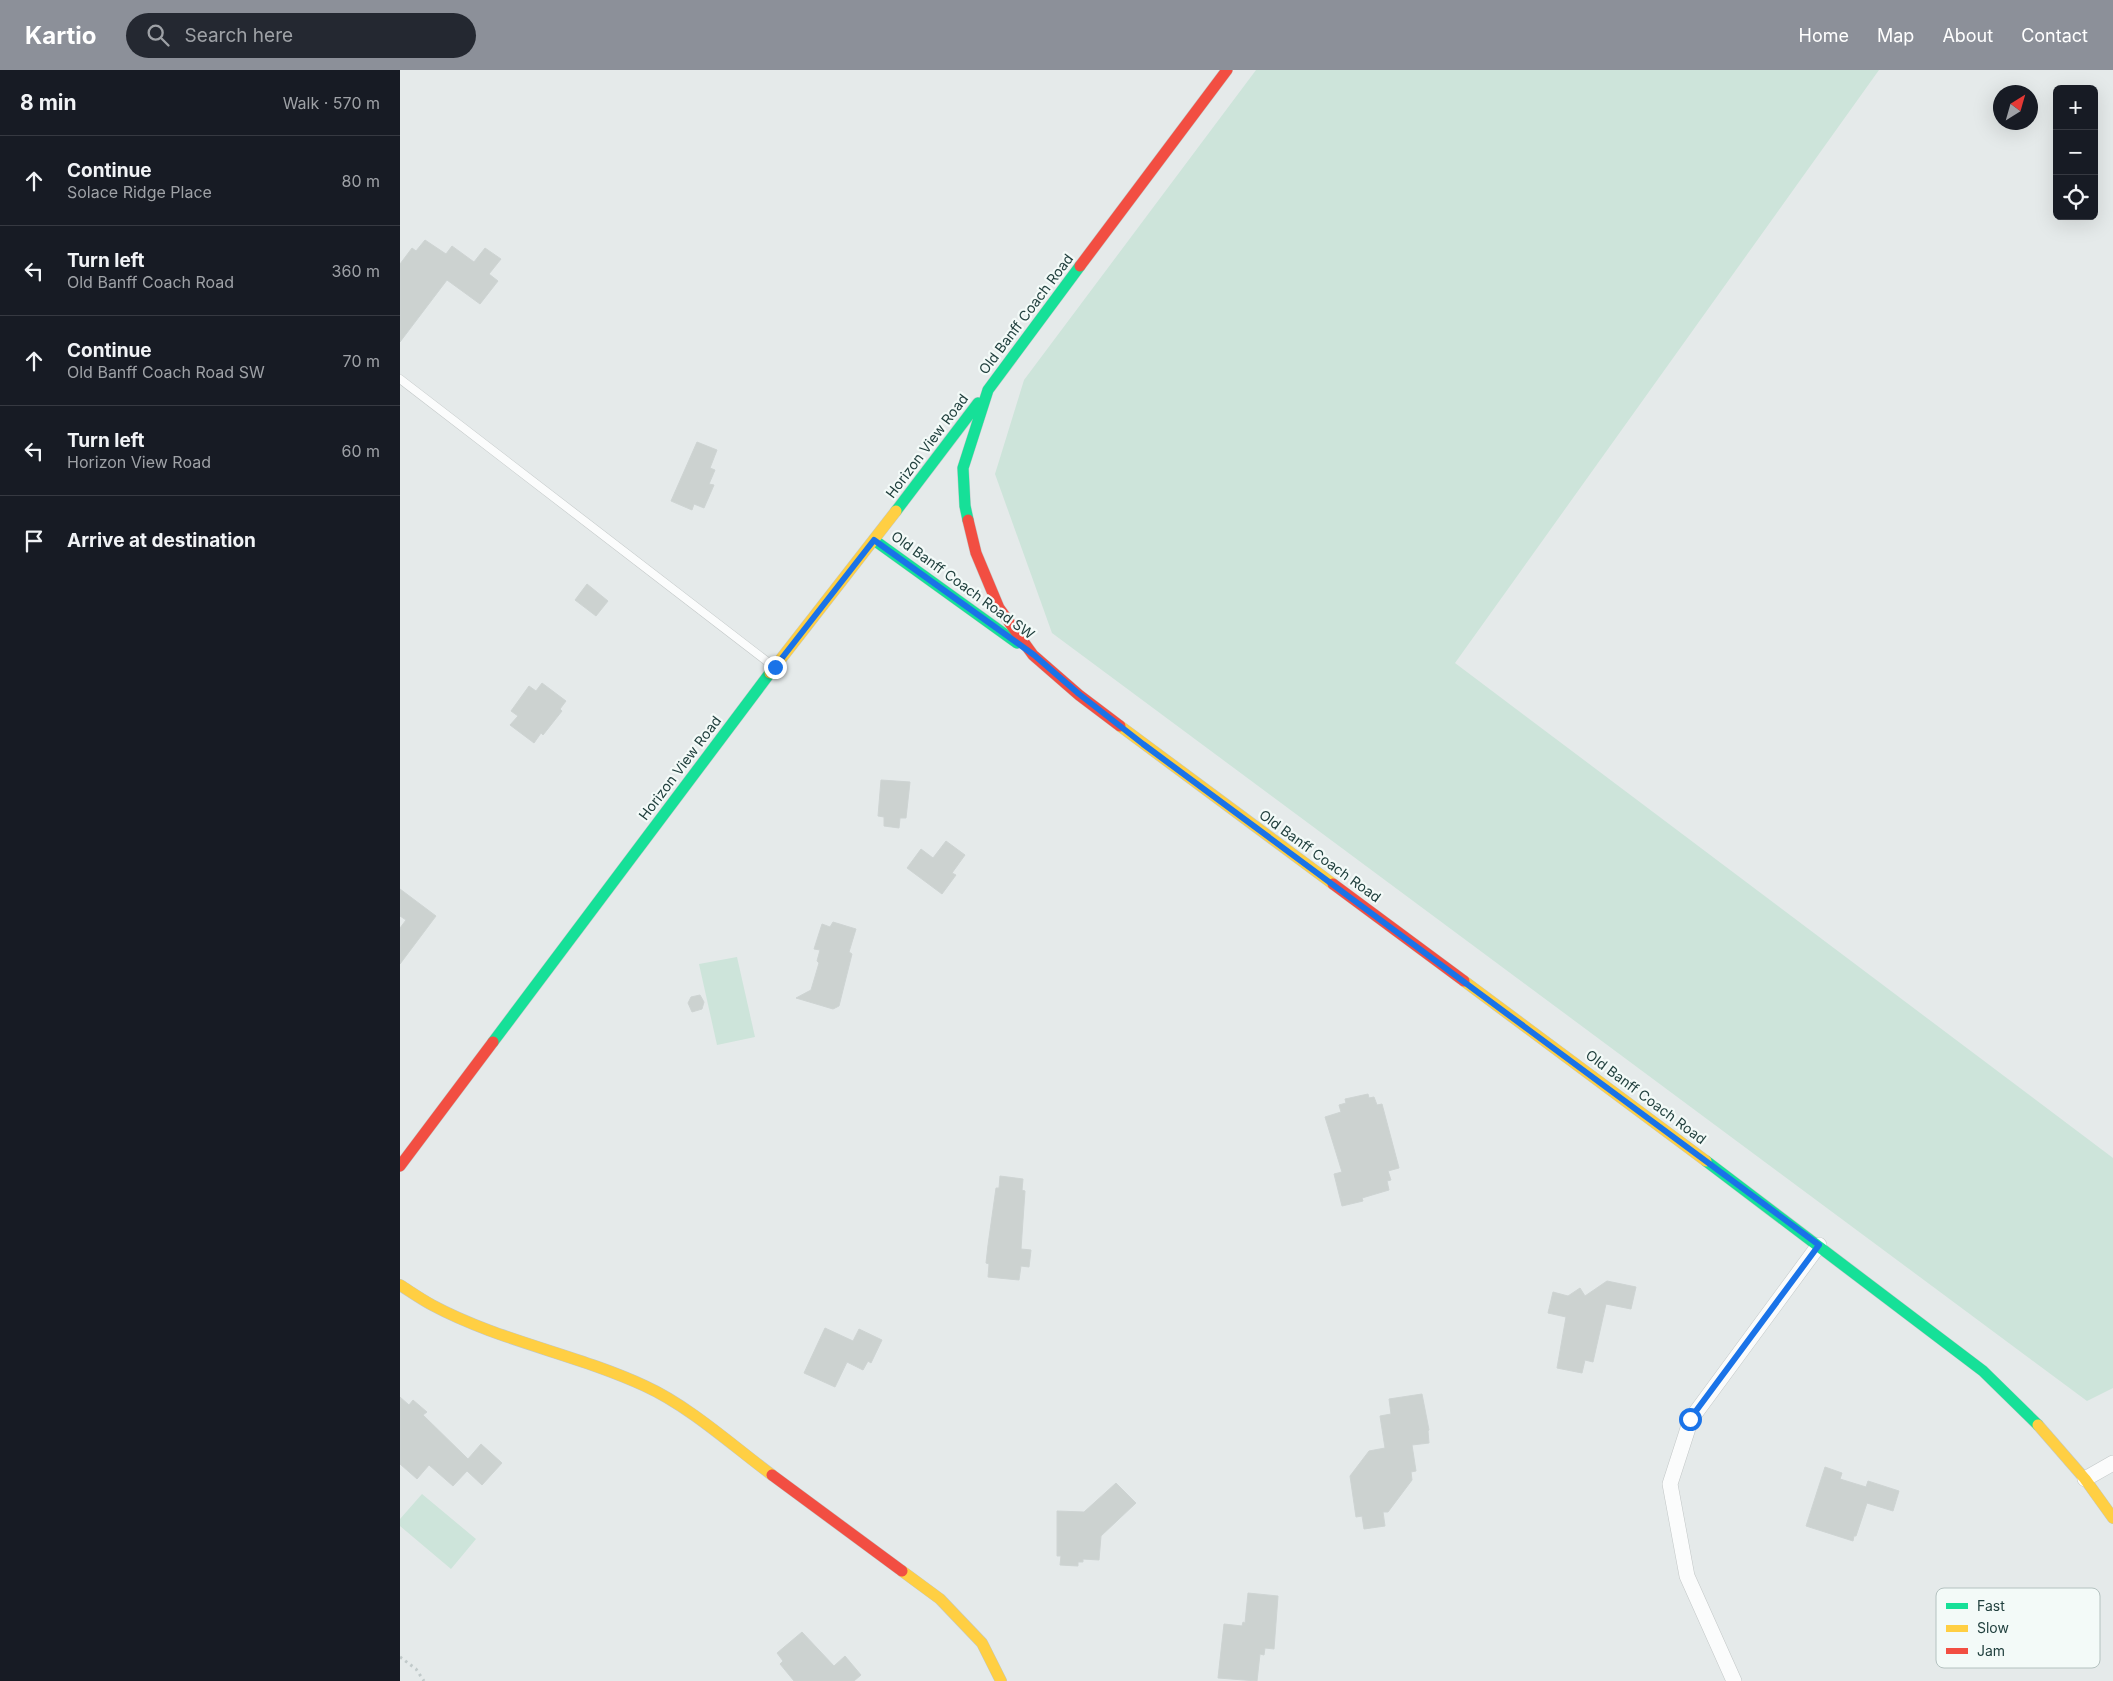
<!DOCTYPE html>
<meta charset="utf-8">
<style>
body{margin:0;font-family:Inter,sans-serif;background:#242831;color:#f1f3f6}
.controls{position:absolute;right:15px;top:15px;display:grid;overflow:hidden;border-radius:8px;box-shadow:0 5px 20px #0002}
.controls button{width:45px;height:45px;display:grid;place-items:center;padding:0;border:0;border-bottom:1px solid #363941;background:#171b24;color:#f1f3f6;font:25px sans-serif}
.compass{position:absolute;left:1593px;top:15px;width:45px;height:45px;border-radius:50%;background:#171b24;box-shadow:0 5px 20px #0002;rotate:37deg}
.stop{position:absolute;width:15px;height:15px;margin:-11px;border:4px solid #1a73e8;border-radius:50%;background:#fff}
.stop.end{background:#1a73e8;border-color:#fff;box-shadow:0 1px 5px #0008}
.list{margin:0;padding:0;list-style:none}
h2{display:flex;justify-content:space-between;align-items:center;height:65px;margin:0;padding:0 20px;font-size:21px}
h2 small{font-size:16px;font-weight:400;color:#9ea1a6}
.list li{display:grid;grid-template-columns:32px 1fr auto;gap:15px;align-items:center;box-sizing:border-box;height:90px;padding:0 20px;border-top:1px solid #363941}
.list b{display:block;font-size:19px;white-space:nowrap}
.list p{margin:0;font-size:16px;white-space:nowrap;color:#9ea1a6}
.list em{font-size:16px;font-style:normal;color:#9ea1a6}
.icon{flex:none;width:28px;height:28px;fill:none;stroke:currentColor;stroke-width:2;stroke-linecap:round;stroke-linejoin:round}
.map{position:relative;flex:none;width:1713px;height:1611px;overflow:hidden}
header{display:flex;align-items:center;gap:30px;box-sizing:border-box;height:70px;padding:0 25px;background:#8c9099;color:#fff}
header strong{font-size:24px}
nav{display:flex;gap:28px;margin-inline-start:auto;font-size:18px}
.search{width:350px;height:45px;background:#242831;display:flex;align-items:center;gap:12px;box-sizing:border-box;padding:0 18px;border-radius:28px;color:#9ea1a6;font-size:19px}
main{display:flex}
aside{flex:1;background:#171b24}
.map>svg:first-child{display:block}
</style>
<header>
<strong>Kartio</strong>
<div class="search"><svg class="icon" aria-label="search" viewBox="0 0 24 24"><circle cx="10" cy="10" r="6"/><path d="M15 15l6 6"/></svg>Search here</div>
<nav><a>Home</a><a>Map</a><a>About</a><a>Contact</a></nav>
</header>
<main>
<aside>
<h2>8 min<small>Walk · 570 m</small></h2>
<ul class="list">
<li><svg class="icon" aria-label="ahead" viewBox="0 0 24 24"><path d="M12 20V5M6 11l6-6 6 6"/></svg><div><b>Continue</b><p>Solace Ridge Place</p></div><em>80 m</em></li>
<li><svg class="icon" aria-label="left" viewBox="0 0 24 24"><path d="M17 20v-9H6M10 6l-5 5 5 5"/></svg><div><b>Turn left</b><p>Old Banff Coach Road</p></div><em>360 m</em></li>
<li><svg class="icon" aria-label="ahead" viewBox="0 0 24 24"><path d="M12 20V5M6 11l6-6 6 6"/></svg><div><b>Continue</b><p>Old Banff Coach Road SW</p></div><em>70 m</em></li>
<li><svg class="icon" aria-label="left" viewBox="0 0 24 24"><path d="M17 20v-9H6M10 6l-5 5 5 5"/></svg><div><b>Turn left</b><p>Horizon View Road</p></div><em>60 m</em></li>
<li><svg class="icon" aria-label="arrive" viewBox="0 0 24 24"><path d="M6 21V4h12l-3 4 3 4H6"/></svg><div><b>Arrive at destination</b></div></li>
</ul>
</aside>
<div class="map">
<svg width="1713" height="1611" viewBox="0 0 1713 1611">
<rect width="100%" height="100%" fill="#e5eaea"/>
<path fill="#cde4da" d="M 856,0 L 1479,0 L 1055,593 L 1713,1088 L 1713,1318 L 1687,1331 L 652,563 L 595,404 L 624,310 Z
M 337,887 L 355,967 L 317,975 L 299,894 Z
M 22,1424 L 76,1469 L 51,1499 L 0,1456 L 0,1449 Z"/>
<path fill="#ccd2d0" stroke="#ced4d3" d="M 25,170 L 46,184 L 52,176 L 74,192 L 85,178 L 101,189 L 89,204 L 98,211 L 80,234 L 47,210 L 0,272 L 0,194 L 12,178 L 16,181 Z
M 297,372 L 317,380 L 310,398 L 315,400 L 309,414 L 314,415 L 304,438 L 294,434 L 292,440 L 271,431 Z
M 187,514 L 208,531 L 196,546 L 175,530 Z
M 142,613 L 166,631 L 160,639 L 162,641 L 143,665 L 141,663 L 134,673 L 110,655 L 118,646 L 111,641 L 129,616 L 136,621 Z
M 481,710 L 510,712 L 506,748 L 500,748 L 499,758 L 484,756 L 484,747 L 478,746 Z
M 546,771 L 565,785 L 552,803 L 556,805 L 542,824 L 507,798 L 521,779 L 533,788 Z
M 0,819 L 36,846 L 0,894 L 0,858 L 6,850 L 0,846 Z
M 433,852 L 456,859 L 449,882 L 452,884 L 439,936 L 433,939 L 396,928 L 411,920 L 419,893 L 417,891 L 420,880 L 414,879 L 422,854 L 430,857 Z
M 300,925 L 304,932 L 302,939 L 292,942 L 288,933 L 291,927 Z
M 968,1024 L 969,1028 L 974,1027 L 977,1035 L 982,1034 L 999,1098 L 988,1101 L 991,1110 L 987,1111 L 989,1120 L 962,1128 L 963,1131 L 942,1136 L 934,1104 L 942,1102 L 925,1047 L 941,1042 L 939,1035 L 946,1033 L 945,1029 Z
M 600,1106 L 623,1109 L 622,1120 L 625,1121 L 621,1179 L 631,1180 L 629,1197 L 621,1196 L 619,1210 L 588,1207 L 589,1194 L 586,1193 L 588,1175 L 596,1118 L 599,1118 Z
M 1207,1211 L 1236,1217 L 1231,1239 L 1206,1234 L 1193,1292 L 1185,1290 L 1182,1303 L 1157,1298 L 1166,1247 L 1148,1243 L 1153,1222 L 1168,1226 L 1180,1218 L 1185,1226 Z
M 425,1258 L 453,1271 L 459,1259 L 482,1270 L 471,1293 L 468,1291 L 463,1300 L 447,1292 L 435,1317 L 404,1303 Z
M 1022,1324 L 1029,1360 L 1028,1361 L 1029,1373 L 1012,1375 L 1016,1401 L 1011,1402 L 1012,1410 L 988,1442 L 983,1442 L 985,1456 L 964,1459 L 962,1446 L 956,1447 L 950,1406 L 969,1381 L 985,1378 L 980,1346 L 991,1344 L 989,1329 Z
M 0,1327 L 9,1335 L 13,1330 L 27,1342 L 23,1345 L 68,1389 L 81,1374 L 102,1393 L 82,1415 L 67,1401 L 53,1416 L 29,1395 L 17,1409 L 0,1394 Z
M 1425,1397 L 1442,1403 L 1440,1409 L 1466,1417 L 1468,1411 L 1499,1421 L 1493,1441 L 1467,1433 L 1456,1466 L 1454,1466 L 1453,1471 L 1406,1456 Z
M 716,1413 L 736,1433 L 701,1466 L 699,1490 L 683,1489 L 683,1492 L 678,1492 L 678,1496 L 660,1495 L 661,1486 L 657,1486 L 657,1441 L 684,1442 Z
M 848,1523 L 878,1526 L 874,1579 L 865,1578 L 864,1585 L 860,1584 L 857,1611 L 818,1608 L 824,1554 L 842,1556 L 843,1552 L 845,1553 Z
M 402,1562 L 434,1596 L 445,1586 L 461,1605 L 454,1611 L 394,1611 L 380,1594 L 383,1591 L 377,1583 Z"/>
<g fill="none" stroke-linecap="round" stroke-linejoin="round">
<g stroke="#c2c7c7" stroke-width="9">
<path id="lane" d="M 0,309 L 373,596"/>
</g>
<g stroke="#c2c7c7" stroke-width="16">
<path id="street" d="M 1685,1409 L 1713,1393
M 1334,1611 L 1287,1506 L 1270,1414 L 1291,1349 L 1419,1175"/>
</g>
<g stroke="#c0c8c7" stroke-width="12">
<path id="fast" d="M 496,441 L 578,333
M 568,450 L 565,436 L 563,398 L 588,320 L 680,196
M 474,470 L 617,573
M 93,972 L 370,603
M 1306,1091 L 1583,1301 L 1638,1355"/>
</g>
<g stroke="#c0c8c7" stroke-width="12">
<path id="slow" d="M 370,603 L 496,441
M 720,656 L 933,814
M 1064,911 L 1306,1091
M 0,1215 C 11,1222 21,1229 32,1235 C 99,1271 176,1284 245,1316 C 289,1336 333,1376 372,1405
M 1638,1355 L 1685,1409 L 1713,1448
M 502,1501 L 540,1529 L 582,1573 L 601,1611"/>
</g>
<g stroke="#c0c8c7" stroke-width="12">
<path id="jam" d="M 680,196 L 827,0
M 568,450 L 576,483 L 599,538 L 633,585 L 679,625 L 720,656
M 933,814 L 1064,911
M 0,1096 L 93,972
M 372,1405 L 502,1501"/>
</g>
<path stroke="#c1caca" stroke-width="3" stroke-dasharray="2.5 4" stroke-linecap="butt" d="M 0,1587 L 16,1599 L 24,1611"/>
<use href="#lane" stroke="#fbfcfc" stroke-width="8"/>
<use href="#street" stroke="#fbfcfc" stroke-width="15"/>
<use href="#fast" stroke="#16e098" stroke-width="11"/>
<use href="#slow" stroke="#ffcf43" stroke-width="11"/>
<use href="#jam" stroke="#f24e42" stroke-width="11"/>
</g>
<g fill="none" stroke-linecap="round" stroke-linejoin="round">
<path stroke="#1a73e8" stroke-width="6" d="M 375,597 L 474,470 L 634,585 L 679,624 L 743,674 L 1419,1175 L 1290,1349"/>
</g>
<g text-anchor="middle" stroke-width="4.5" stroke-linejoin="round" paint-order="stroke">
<g font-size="14" fill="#21403e" stroke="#f3faf8">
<text transform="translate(626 244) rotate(-53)" y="5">Old Banff Coach Road</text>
<text transform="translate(527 376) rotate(-53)" y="5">Horizon View Road</text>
<text transform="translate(563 515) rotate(36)" y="5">Old Banff Coach Road SW</text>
<text transform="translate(280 698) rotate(-53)" y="5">Horizon View Road</text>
<text transform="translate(920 786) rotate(36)" y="5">Old Banff Coach Road</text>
<text transform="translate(1246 1027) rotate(37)" y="5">Old Banff Coach Road</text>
</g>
</g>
<rect x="1536" y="1518" width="164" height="80" rx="8" fill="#f3faf8" stroke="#b4c2c0" stroke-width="1"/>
<rect x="1546" y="1533" width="22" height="6" fill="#16e098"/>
<rect x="1546" y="1555" width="22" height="7" fill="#ffcf43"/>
<rect x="1546" y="1578" width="22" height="6" fill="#f24e42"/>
<g font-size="14" fill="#21403e">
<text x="1577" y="1541">Fast</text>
<text x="1577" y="1563">Slow</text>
<text x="1577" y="1586">Jam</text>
</g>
</svg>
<div class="controls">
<button>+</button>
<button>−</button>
<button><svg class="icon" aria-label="locate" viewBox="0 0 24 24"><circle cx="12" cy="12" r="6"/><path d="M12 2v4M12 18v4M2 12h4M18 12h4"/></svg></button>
</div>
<svg class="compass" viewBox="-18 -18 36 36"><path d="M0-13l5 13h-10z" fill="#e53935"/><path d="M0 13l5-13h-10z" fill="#9ea1a6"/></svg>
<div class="stop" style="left:1290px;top:1349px"></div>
<div class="stop end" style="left:375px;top:597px"></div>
</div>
</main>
